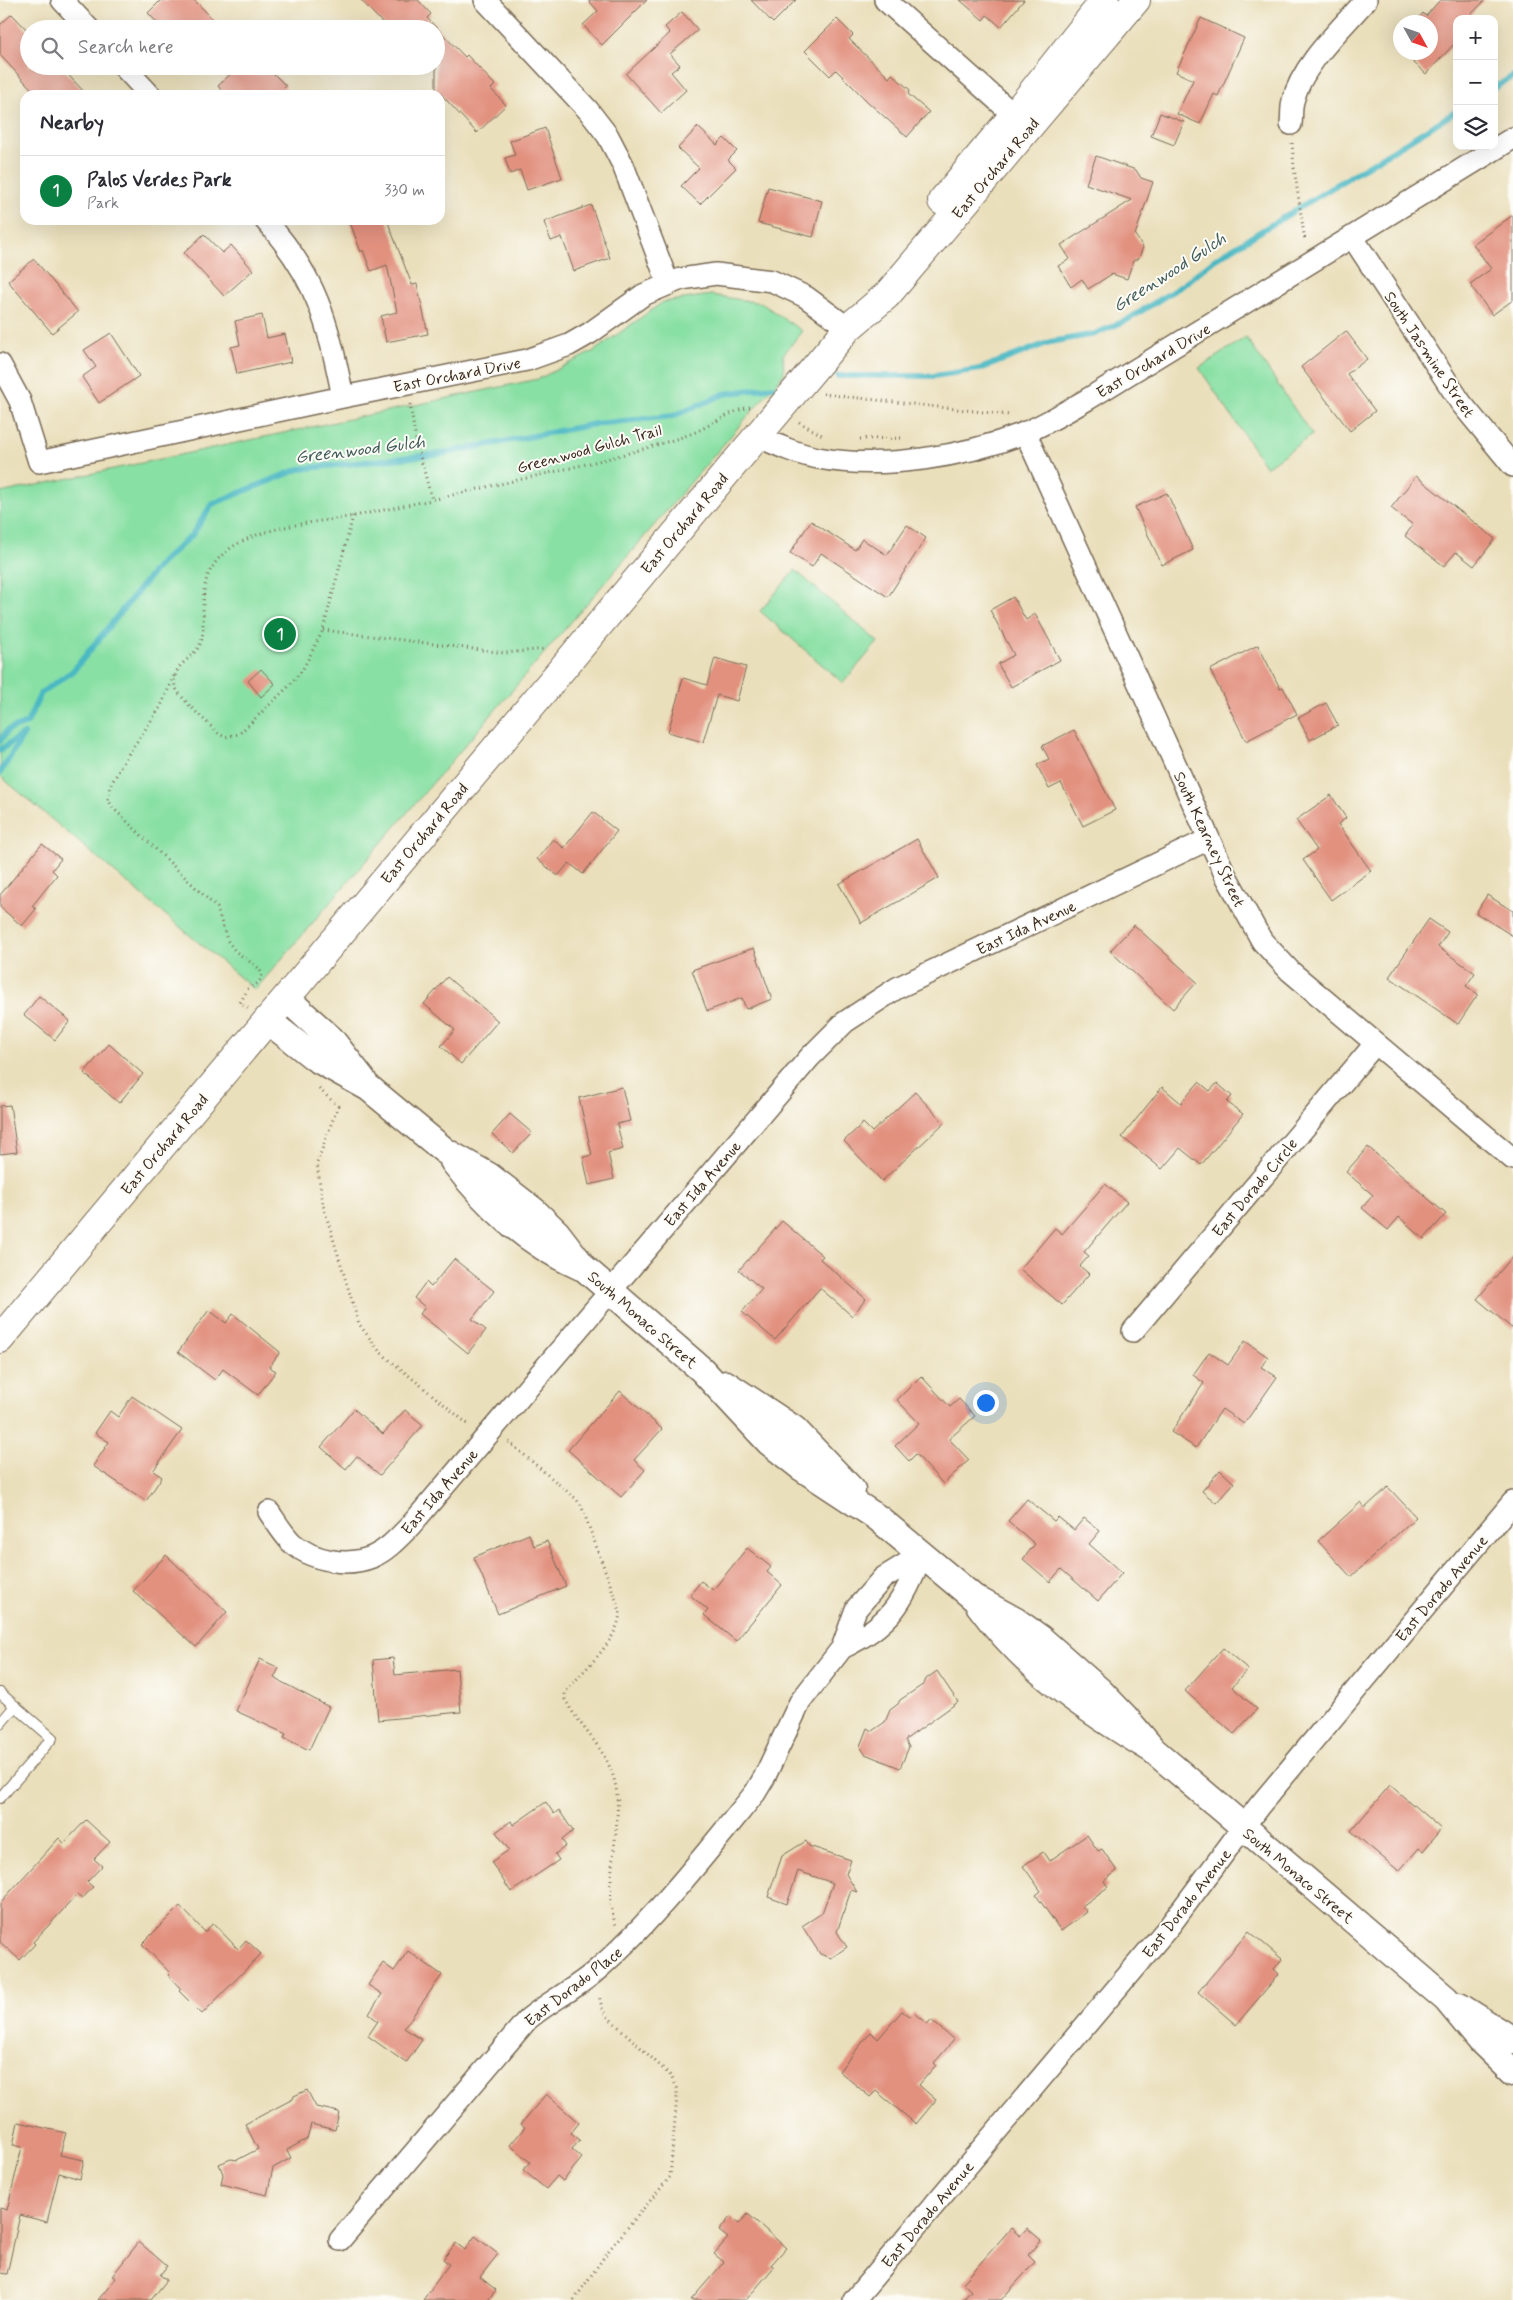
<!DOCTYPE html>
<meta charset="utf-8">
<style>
body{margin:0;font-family:Mynerve,sans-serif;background:#f7f7f7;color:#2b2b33}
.controls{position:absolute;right:15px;top:15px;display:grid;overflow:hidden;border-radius:10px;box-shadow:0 5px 20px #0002}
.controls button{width:45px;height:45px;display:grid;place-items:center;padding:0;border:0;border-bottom:1px solid #e1e1e2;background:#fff;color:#2b2b33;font:25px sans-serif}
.compass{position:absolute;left:1393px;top:15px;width:45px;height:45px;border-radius:50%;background:#fff;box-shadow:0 5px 20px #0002;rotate:130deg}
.you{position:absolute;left:985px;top:1402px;width:18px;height:18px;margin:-12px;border:4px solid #fff;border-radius:50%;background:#1a73e8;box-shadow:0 0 0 8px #1a73e833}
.badge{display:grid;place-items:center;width:32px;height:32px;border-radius:50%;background:#0b8043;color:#fff;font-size:16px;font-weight:700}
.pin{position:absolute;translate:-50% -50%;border:2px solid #fff;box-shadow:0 1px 5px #0006}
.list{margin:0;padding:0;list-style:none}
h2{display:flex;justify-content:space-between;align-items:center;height:65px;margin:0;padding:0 20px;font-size:21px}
h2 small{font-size:16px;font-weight:400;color:#7c7c81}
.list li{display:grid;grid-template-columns:32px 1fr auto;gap:15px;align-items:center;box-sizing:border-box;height:70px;padding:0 20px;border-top:1px solid #e1e1e2}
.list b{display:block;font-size:19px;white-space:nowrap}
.list p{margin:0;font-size:16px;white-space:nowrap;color:#7c7c81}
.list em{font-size:16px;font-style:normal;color:#7c7c81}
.icon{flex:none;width:28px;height:28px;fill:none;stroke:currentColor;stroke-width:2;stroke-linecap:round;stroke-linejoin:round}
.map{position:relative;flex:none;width:1513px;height:2300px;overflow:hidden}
.search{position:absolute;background:#fff;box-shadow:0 5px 20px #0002;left:20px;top:20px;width:425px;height:55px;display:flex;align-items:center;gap:12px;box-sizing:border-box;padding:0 18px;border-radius:28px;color:#7c7c81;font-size:19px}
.panel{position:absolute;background:#fff;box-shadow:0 5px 20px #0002;left:20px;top:90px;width:425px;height:135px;border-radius:15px}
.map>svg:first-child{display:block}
</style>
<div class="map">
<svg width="1513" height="2300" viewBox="0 0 1513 2300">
<rect width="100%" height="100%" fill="#fdfcf7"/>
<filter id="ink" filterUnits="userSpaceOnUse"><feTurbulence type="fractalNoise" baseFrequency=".02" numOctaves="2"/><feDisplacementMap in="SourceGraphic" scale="10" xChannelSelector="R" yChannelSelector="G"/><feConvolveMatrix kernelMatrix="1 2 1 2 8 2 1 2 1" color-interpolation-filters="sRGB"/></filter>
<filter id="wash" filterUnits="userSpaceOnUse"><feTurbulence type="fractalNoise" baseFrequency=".0096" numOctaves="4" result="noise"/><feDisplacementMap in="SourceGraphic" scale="20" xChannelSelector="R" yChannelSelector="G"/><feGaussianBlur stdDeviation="1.12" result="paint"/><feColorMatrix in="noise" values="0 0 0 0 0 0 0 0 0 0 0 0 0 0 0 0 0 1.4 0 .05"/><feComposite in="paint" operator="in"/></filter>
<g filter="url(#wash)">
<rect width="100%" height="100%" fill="#eadfbb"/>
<path fill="#89e0a4" stroke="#628561" d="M 711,295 L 761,303 L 802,331 L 783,355 L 784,374 L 255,990 L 0,776 L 0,493 L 538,379 L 594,351 L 663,302 Z
M 1246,337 L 1312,435 L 1266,467 L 1199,368 Z
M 795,570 L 878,642 L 843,683 L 760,611 Z"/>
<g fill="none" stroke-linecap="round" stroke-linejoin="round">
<path stroke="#4ab8c3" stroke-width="6" d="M 1494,88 L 1513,76
M 838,376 L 934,376 L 980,369 L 1050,342 L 1095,334 L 1127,320 L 1183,285 L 1214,260 L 1457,111
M 0,741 L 8,730 L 27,723 L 41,693 L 73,671 L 159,565 L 192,535 L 212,504 L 299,469 L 440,454 L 595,424 L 673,416 L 724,394 L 773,387
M 0,750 L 24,734 L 0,773"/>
</g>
<g id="blocks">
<path fill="#e2917f" d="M 161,0 L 194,0 L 223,29 L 163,29 L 148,13 Z
M 361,0 L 418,0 L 431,14 L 427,18 L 465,57 L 467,55 L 495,85 L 491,89 L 506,105 L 477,133 L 436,89 L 436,29 L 388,29 Z
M 588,0 L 647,0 L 602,45 L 583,25 L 598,11 Z
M 751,0 L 796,0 L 773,23 Z
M 960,0 L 1024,0 L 1001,27 L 987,15 L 983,20 Z
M 1440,0 L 1485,0 L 1467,19 L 1457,19 L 1457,41 L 1426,74 L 1402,52 L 1430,52 L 1430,22 L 1415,22 L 1423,13 L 1426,16 Z
M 682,12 L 698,30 L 670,54 L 680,65 L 671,72 L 686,90 L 661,113 L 626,74 L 670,33 L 665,27 Z
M 12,14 L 29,32 L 29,66 L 60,66 L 87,95 L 37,95 L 0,55 L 0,25 Z
M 1201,18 L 1244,38 L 1218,96 L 1214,94 L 1200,124 L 1177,114 L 1193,80 L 1176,72 Z
M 837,19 L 853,35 L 849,39 L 889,78 L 892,74 L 910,90 L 908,94 L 929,112 L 907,137 L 868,102 L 836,70 L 830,76 L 805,51 Z
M 239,66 L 266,66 L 286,86 L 277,95 L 226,95 L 218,86 Z
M 1160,113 L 1184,122 L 1174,145 L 1151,136 Z
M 698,127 L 717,145 L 724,138 L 737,151 L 728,160 L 736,168 L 700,204 L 681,186 L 699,168 L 678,148 Z
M 545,128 L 562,178 L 527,190 L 520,170 L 510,174 L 505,158 L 515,155 L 510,141 Z
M 1096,156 L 1136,170 L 1141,178 L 1153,182 L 1135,235 L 1143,247 L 1139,258 L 1133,261 L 1127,279 L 1112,274 L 1088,289 L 1082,279 L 1071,287 L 1058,266 L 1070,259 L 1061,245 L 1132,200 L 1086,184 Z
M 768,187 L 822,201 L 813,237 L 758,223 Z
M 591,205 L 610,258 L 574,271 L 562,237 L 551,241 L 544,222 Z
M 1513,215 L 1513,300 L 1492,315 L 1470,284 L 1491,269 L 1473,244 Z
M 349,220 L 387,220 L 412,285 L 417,284 L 428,334 L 386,342 L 381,316 L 397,312 L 387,265 L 371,271 L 363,250 L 361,252 Z
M 204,234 L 222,253 L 231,245 L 253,270 L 224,296 L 184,253 Z
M 34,259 L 78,312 L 52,333 L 8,281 Z
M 262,315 L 267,338 L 285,334 L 291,362 L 237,374 L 231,347 L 240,345 L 235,321 Z
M 1346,331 L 1367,359 L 1347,374 L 1375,411 L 1350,431 L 1301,367 Z
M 111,333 L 139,376 L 99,403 L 82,377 L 96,367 L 84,350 Z
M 1416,476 L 1495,539 L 1474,566 L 1456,552 L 1444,566 L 1405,536 L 1413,525 L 1391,508 Z
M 1167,493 L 1193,550 L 1162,565 L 1135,507 Z
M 811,521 L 855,550 L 862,539 L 887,555 L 907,525 L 926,538 L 888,597 L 821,553 L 812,567 L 790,553 Z
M 1013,597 L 1026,620 L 1035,614 L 1060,660 L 1011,687 L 998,664 L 1014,655 L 990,610 Z
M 1258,645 L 1280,688 L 1283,687 L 1297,714 L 1246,741 L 1210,670 Z
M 715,658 L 746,667 L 737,701 L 717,695 L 703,742 L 668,732 L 683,678 L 707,685 Z
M 261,669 L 275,684 L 261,697 L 248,681 Z
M 1326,703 L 1338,725 L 1310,740 L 1298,718 Z
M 1074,730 L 1115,810 L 1083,826 L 1061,783 L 1049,789 L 1037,765 L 1049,759 L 1042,746 Z
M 1331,795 L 1346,818 L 1338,824 L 1371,871 L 1331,900 L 1303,860 L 1317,850 L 1296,820 Z
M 593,812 L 617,831 L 583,874 L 569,863 L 558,876 L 537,859 L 553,839 L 564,848 Z
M 917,839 L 939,878 L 861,923 L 839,884 Z
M 42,844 L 61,859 L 52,870 L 57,875 L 32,906 L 36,909 L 22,926 L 0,907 L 0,895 Z
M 1487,895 L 1513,911 L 1513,936 L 1476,913 Z
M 1429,919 L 1448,932 L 1438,947 L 1475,973 L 1466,986 L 1478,994 L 1458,1024 L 1389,977 Z
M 1134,925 L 1197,982 L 1173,1009 L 1110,951 Z
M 754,948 L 772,999 L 746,1009 L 742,998 L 707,1011 L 692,970 Z
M 447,977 L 498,1021 L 461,1064 L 441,1046 L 455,1030 L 424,1004 Z
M 39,996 L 70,1021 L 55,1040 L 24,1015 Z
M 109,1044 L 143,1074 L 119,1103 L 84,1073 Z
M 1199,1082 L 1210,1091 L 1217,1083 L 1232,1096 L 1227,1102 L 1243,1114 L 1201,1165 L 1180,1148 L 1162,1169 L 1122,1137 L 1162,1087 L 1181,1103 Z
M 622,1087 L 630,1121 L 617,1124 L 623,1149 L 608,1153 L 614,1179 L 589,1185 L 583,1157 L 592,1155 L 579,1098 Z
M 915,1092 L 944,1123 L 882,1181 L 844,1141 L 863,1123 L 872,1132 Z
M 10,1105 L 17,1152 L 0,1154 L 0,1106 Z
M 510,1114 L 532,1133 L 513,1153 L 492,1134 Z
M 1368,1147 L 1446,1214 L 1424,1239 L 1399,1217 L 1388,1230 L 1362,1208 L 1373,1195 L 1346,1172 Z
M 1105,1184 L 1127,1202 L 1084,1252 L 1089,1256 L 1080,1266 L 1089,1274 L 1062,1305 L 1020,1269 L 1055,1228 L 1062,1234 Z
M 782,1221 L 823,1256 L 820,1259 L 866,1299 L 852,1316 L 820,1288 L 775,1340 L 742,1312 L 762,1289 L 739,1270 Z
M 1513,1256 L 1513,1329 L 1477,1299 Z
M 454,1259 L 494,1291 L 472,1319 L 486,1330 L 468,1353 L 420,1314 L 425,1307 L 414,1298 L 426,1282 L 431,1287 Z
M 209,1310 L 226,1323 L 233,1314 L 280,1352 L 269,1367 L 276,1371 L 258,1395 L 223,1369 L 215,1380 L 178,1352 Z
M 1245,1341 L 1268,1357 L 1261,1367 L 1277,1377 L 1244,1424 L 1222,1409 L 1196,1448 L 1171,1432 L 1204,1383 L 1193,1375 L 1209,1352 L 1228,1365 Z
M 921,1376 L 950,1407 L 959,1399 L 975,1416 L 949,1439 L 969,1460 L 943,1484 L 916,1454 L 909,1461 L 895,1446 L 919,1423 L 897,1400 Z
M 620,1391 L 662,1429 L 634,1460 L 645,1470 L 621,1497 L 568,1450 Z
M 132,1396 L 182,1430 L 153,1471 L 162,1477 L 146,1501 L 93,1466 L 109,1442 L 95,1433 L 110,1411 L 118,1417 Z
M 354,1409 L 383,1434 L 405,1410 L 423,1425 L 380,1475 L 357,1456 L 346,1469 L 321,1447 Z
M 1220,1470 L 1234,1483 L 1216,1503 L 1202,1491 Z
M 1388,1487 L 1416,1517 L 1351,1577 L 1318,1541 L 1361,1502 L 1365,1508 Z
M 1027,1499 L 1054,1521 L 1058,1517 L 1074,1530 L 1084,1518 L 1100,1531 L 1089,1544 L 1122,1573 L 1098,1601 L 1061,1569 L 1050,1582 L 1023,1559 L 1035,1544 L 1008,1521 Z
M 529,1534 L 534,1546 L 547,1541 L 566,1586 L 498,1614 L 474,1557 Z
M 747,1548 L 771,1567 L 767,1572 L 782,1585 L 736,1641 L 704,1615 L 708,1610 L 690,1595 L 701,1581 L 713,1590 Z
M 166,1555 L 227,1612 L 196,1647 L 133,1591 Z
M 1223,1648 L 1248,1669 L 1232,1687 L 1257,1709 L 1234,1734 L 1185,1691 Z
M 393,1658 L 395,1675 L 457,1669 L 461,1712 L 378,1720 L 373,1660 Z
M 260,1659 L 279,1668 L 274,1678 L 329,1707 L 309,1750 L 284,1738 L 286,1734 L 236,1711 Z
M 937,1671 L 958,1702 L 905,1740 L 909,1747 L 900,1768 L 865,1754 L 860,1746 L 867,1728 L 872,1731 L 885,1722 L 890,1710 L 898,1704 L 900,1700 L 924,1684 L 926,1679 Z
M 1390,1785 L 1441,1829 L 1423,1851 L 1419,1848 L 1399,1871 L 1351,1831 Z
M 546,1802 L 554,1814 L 559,1810 L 573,1831 L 562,1840 L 566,1846 L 555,1854 L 559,1860 L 511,1892 L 491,1862 L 509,1850 L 496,1832 L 511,1821 L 513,1825 Z
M 86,1820 L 110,1842 L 94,1859 L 102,1866 L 87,1882 L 93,1887 L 82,1899 L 77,1895 L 33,1942 L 35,1944 L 20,1960 L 0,1942 L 0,1903 L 59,1838 L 64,1843 Z
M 1087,1835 L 1098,1851 L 1102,1849 L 1117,1871 L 1104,1881 L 1108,1887 L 1082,1906 L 1087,1912 L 1061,1931 L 1036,1895 L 1041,1891 L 1023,1866 L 1043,1852 L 1049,1861 Z
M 806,1841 L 809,1846 L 851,1860 L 846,1874 L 857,1892 L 851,1890 L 837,1932 L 847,1947 L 831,1958 L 820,1954 L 802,1926 L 822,1913 L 833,1883 L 798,1871 L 787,1904 L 768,1897 L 782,1856 Z
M 180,1906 L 205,1932 L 213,1923 L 238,1949 L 246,1940 L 261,1954 L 202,2014 L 179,1991 L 181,1989 L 168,1975 L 170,1973 L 142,1944 Z
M 1249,1931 L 1282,1959 L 1274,1969 L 1279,1974 L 1236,2025 L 1198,1992 Z
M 408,1951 L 442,1975 L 404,2028 L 422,2040 L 406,2063 L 368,2036 L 378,2021 L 369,2014 L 382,1994 L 368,1985 L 383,1963 L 394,1971 Z
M 902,2011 L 910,2017 L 914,2013 L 927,2024 L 931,2020 L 954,2040 L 934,2063 L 936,2065 L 919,2085 L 936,2100 L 916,2124 L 876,2091 L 870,2097 L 839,2071 L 871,2032 L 878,2039 Z
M 307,2090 L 316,2107 L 339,2112 L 335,2130 L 311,2124 L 307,2139 L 287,2150 L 291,2158 L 273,2168 L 267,2195 L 221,2184 L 223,2174 L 219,2164 L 231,2159 L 237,2160 L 258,2149 L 245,2124 L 293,2099 L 294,2096 Z
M 546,2094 L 579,2123 L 571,2133 L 580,2140 L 572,2149 L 582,2158 L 563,2181 L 557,2176 L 546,2189 L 523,2170 L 530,2162 L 510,2145 L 525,2127 L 521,2124 Z
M 18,2122 L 66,2133 L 60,2155 L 84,2160 L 80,2179 L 59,2173 L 47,2222 L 20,2215 L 7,2274 L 0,2273 L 0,2208 L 7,2210 L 22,2147 L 13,2145 Z
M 748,2214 L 786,2248 L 771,2265 L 774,2267 L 746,2300 L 691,2300 L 724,2262 L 714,2254 L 728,2238 L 719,2231 L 730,2217 L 739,2224 Z
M 1011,2228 L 1020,2236 L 1027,2228 L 1041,2240 L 1028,2255 L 1035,2262 L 1001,2300 L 963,2300 L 971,2291 L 963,2283 Z
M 475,2236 L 498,2254 L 480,2277 L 496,2290 L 488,2300 L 423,2300 L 449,2264 L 443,2259 L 456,2243 L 465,2250 Z
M 139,2242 L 167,2266 L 160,2275 L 167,2280 L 151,2300 L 98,2300 L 116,2278 L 112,2276 Z"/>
</g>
</g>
<g filter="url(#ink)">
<use href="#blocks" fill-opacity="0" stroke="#786955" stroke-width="1"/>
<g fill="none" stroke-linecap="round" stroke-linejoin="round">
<g stroke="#786955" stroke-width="12">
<path id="service" d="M 0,1693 L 52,1738 L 0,1798
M 0,1724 L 15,1706"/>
</g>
<g stroke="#786955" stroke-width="24">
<path id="minor" d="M 62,0 L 89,29
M 485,0 L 588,110 L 608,136 L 623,165 L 668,283
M 885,0 L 1025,125
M 123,66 L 150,95
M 1291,124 C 1292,117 1291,108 1293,101 C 1302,64 1342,28 1366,0
M 265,220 C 317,277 328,323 343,397
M 1353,238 L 1461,403 L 1513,466
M 0,364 L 20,401 L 39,462 L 343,397 L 527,360 L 569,345 L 590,333 L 643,295 L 681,279 L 716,274 L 772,281 L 806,297 L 848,328
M 1025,432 L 1225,874 L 1262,941 L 1290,971 L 1513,1159
M 757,436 C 777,445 796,454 818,458 C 882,470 964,457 1024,433 C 1046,424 1067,411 1088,399 L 1513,138
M 1133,1331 L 1375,1044
M 269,1512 C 276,1522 283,1534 292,1543 C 313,1561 347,1567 372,1557 C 388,1550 399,1537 411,1525 L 810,1057 L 845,1022 L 897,988 L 1209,839
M 842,1648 C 890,1625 904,1602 922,1554
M 340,2240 L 527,2020 C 549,2001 576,1989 598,1969 C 655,1919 707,1852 755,1793 L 764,1778 L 800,1702 L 842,1648 L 856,1609 L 883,1578 L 922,1554
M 854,2300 L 1171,1924 L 1259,1806 L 1513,1502"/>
</g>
<g stroke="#786955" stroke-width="29">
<path id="tertiary" d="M 286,998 L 331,1039 L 363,1080
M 267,1020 L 315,1058 L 369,1088 L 445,1151 L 489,1176 L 533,1210 L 557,1233 L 584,1268 L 702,1370 L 769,1442 L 802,1468 L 878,1518 L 974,1598 L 1016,1621 L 1040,1638 L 1100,1691 L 1124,1716 L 1153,1750
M 453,1161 C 489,1208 527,1243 581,1267
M 726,1384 L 794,1429 L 852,1490
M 979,1605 C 1027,1670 1084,1709 1153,1750 L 1446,1999 L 1481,2041 L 1513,2072
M 1459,2006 L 1513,2040"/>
</g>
<g stroke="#786955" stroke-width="30">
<path id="secondary" d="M 942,201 L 1014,115 L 1105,0
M 0,1339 L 848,328 L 887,295 L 1136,0"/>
</g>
<path stroke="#786955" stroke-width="3" stroke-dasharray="1 4" stroke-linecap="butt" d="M 1292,143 L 1294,168 L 1305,241
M 823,394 L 1010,415
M 410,404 L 416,441 L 432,500 C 517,479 605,463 688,435 C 710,427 727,412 750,407
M 799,422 L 822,435
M 860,439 L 904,438
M 353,516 L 323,630 L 303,669 L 288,687 L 239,734 L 225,737 L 219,734 C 209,724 179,698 175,686 C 173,678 176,671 181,665 C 189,657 199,651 202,639 C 205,618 200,596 208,575 C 229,526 310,524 354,516 C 380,511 406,505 432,500
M 323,630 L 505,653 L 546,649
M 174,676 L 160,708 L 129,753 L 110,786 L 108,799 L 112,807 L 217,908 L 227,940 L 235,951 L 260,969 L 262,977 L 258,983 L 248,989 L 240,1003 L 248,1008
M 319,1089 L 338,1106 L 317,1163 L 323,1205 L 359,1324 L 380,1352 L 469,1425
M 509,1442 L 575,1498 L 581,1505 L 620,1611 C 619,1642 582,1670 565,1693 L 565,1699 C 581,1730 610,1751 616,1788 C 623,1827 601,1890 616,1925
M 574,2300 L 609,2250 L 670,2177 L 677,2096 L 677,2088 L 671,2076 L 608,2017 L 602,2008 L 599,1995"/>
<use href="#service" stroke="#fff" stroke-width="10"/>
<use href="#minor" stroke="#fff" stroke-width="21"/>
<use href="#tertiary" stroke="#fff" stroke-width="26"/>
<use href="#secondary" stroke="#fff" stroke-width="28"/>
</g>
</g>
<g text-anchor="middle" stroke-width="4" stroke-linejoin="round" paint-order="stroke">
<g font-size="16" fill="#3b2a1e" stroke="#fdfcf7">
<text transform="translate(995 168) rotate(-50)" y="6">East Orchard Road</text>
<text transform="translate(1430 354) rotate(56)" y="6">South Jasmine Street</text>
<text transform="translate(1153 360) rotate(-31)" y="6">East Orchard Drive</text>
<text transform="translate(457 374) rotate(-11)" y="6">East Orchard Drive</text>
<text transform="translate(589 448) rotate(-15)" y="6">Greenwood Gulch Trail</text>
<text transform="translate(684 523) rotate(-50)" y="6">East Orchard Road</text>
<text transform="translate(424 833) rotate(-50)" y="6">East Orchard Road</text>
<text transform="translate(1210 839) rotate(65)" y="6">South Kearney Street</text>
<text transform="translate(1026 927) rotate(-25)" y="6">East Ida Avenue</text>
<text transform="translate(164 1144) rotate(-50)" y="6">East Orchard Road</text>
<text transform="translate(702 1183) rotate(-49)" y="6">East Ida Avenue</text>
<text transform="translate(1254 1187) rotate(-50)" y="6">East Dorado Circle</text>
<text transform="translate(643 1319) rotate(41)" y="6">South Monaco Street</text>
<text transform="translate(439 1491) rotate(-49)" y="6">East Ida Avenue</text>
<text transform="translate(1441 1588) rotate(-50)" y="6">East Dorado Avenue</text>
<text transform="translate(1299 1875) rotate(40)" y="6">South Monaco Street</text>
<text transform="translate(1186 1903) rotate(-52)" y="6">East Dorado Avenue</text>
<text transform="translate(573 1986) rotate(-38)" y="6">East Dorado Place</text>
<text transform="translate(927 2214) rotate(-50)" y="6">East Dorado Avenue</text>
</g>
<g font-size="18" font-style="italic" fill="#405c58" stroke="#fdfcf7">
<text transform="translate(1169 272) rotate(-33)" y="6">Greenwood Gulch</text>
<text transform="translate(360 449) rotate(-7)" y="6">Greenwood Gulch</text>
</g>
</g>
</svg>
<div class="controls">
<button>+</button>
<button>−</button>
<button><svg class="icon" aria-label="layers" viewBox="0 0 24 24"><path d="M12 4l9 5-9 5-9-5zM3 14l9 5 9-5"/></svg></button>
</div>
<svg class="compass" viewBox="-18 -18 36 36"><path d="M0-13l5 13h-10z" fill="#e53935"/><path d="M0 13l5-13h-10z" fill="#7c7c81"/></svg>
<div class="you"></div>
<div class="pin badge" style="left:280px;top:634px">1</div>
<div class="search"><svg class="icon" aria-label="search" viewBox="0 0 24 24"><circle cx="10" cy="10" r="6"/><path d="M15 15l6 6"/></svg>Search here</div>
<section class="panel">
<h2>Nearby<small></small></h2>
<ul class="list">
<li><span class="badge">1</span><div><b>Palos Verdes Park</b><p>Park</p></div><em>330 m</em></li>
</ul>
</section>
</div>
